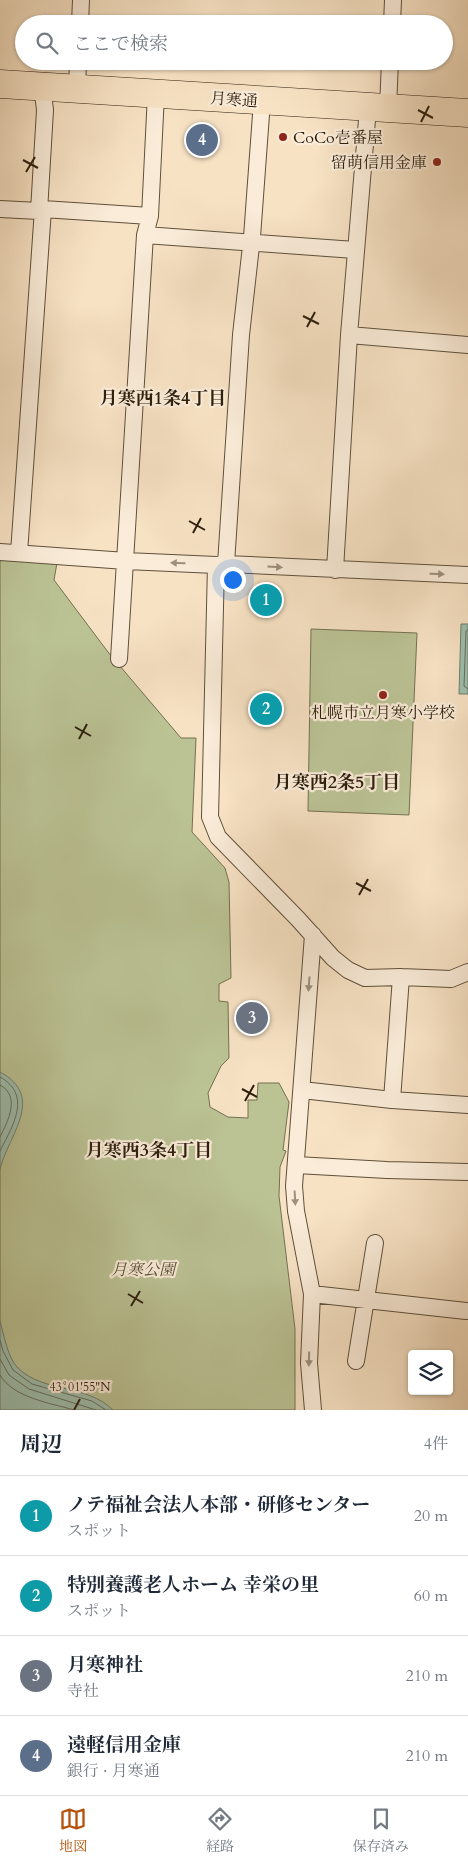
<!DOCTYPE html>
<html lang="ja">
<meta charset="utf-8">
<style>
body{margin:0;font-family:Cardo,"Noto Serif JP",serif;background:#f6f6f7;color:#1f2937}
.controls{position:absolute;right:15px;bottom:15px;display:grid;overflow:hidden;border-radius:5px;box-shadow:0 1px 4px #0004}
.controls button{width:45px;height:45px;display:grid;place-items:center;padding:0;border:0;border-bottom:1px solid #e0e1e3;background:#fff;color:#1f2937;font:25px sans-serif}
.you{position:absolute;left:232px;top:579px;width:18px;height:18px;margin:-12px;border:4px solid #fff;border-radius:50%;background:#1a73e8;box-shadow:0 0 0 8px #1a73e833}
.badge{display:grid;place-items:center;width:32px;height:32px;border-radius:50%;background:#b45309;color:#fff;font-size:16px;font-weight:700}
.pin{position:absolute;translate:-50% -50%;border:2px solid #fff;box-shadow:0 1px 5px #0006}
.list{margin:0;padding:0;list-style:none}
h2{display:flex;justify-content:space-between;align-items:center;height:65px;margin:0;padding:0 20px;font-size:21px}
h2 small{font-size:16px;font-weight:400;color:#747a83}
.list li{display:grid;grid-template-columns:32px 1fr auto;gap:15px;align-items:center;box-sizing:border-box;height:80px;padding:0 20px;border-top:1px solid #e0e1e3}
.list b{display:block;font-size:19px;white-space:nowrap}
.list p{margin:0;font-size:16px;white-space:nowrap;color:#747a83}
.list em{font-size:16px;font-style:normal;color:#747a83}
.icon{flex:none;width:28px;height:28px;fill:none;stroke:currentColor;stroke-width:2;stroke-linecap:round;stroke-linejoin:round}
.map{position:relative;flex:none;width:468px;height:1410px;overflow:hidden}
.search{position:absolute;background:#fff;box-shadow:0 1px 4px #0004;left:15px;right:15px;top:15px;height:55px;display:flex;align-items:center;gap:12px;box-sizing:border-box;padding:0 18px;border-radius:28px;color:#747a83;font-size:19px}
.sheet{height:385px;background:#fff}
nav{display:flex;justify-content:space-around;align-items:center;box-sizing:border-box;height:70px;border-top:1px solid #e0e1e3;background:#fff;font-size:14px;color:#747a83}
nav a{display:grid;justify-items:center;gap:2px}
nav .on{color:#b45309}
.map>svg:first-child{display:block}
</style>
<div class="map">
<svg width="468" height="1410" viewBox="0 0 468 1410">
<rect width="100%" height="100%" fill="#f7e2c4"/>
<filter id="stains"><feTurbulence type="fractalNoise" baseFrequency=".004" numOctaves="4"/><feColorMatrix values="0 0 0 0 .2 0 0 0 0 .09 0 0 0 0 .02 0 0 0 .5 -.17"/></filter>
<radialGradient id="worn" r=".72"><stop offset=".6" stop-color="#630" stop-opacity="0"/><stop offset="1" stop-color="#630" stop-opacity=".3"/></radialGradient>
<path fill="#bbc395" stroke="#747151" d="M 7,559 L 57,563 L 54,580 L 108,652 L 181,738 L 196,738 L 192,832 L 225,868 L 229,882 L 231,978 L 219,984 L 219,1001 L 228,1002 L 229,1058 L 221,1066 L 208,1093 L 210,1107 L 228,1117 L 248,1118 L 248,1100 L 257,1100 L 258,1083 L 279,1083 L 289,1102 L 283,1150 L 286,1151 L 280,1167 L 279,1196 L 295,1329 L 295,1410 L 0,1410 L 0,561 Z
M 311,629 L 417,633 L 409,815 L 308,811 Z"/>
<path fill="#9ebfae" stroke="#707f6e" d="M 461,624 L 468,624 L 468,694 L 459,694 Z
M 0,1072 C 46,1097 9,1134 0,1169 Z
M 0,1321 C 4,1335 8,1359 18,1368 C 43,1393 87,1384 113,1410 L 0,1410 Z"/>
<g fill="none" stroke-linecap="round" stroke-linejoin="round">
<path stroke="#656f5e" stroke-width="1" d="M 468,629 L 466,631 L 464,686 L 468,689
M 0,1077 C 33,1095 12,1127 0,1151
M 0,1085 C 21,1096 8,1121 0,1137
M 0,1340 L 3,1351 L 13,1370 L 32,1384 L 92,1401 L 106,1410
M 0,1359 L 9,1375 L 29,1389 L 96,1410
M 0,1375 C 13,1398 51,1403 74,1410"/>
<g stroke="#5f503b" stroke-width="18">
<path id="street" d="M 80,24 L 81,0
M 392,24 L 393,0
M 77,89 L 78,61
M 388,108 L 390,61
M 0,209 L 39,211 L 43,209 L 150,216
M 39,211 L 45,110 L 42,86
M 145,235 L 355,250
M 349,335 L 468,345
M 0,552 L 126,561 L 216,565 L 226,564 L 468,575
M 19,553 L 43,209
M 226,564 L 241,335 L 252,237 L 262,101
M 216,565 L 210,817 L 218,837 L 298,919 L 333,958 L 348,970 L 365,978 L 401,977 L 451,979 L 468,972
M 335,570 L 349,335 L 368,108
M 119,659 L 145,235 L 150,216 L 156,94
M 302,1090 L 392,1100 L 468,1105
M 392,1100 L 401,977
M 296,1165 L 387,1170 L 468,1172
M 312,1294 L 466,1311
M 356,1361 L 375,1243
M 313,1410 L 309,1363 L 312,1294 L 296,1211 L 294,1186 L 313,935"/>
</g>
<g stroke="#2c1f0d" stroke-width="29">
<path id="highway" d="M 0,84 L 468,113"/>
</g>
<use href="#street" stroke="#faecd9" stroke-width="16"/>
<use href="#highway" stroke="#f7e2c4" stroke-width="28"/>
</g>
<defs><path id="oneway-solid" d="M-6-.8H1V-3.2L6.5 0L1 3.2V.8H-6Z" transform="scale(1.25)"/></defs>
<g fill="#9d907d">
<use href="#oneway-solid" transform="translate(178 563) rotate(-178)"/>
<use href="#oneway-solid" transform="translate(275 567) rotate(4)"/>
<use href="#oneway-solid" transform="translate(437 574) rotate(2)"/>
<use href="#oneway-solid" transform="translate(309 984) rotate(94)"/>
<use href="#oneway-solid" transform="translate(295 1198) rotate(87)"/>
<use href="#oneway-solid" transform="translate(309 1359) rotate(91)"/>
</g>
<path fill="none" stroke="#2c1f0d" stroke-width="2" d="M 418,110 L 433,118M 421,122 L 429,106M 23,160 L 38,168M 26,172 L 35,157M 303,316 L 319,324M 307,327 L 315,312M 189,521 L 205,530M 193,533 L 201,518M 75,727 L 91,736M 79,739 L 87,724M 356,883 L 371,891M 359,895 L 368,879M 242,1089 L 257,1097M 245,1101 L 254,1085M 128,1294 L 143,1303M 131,1306 L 140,1291M 74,1410 L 80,1399"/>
<g fill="#8f2418" stroke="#faecd9" stroke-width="2">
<circle cx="283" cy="137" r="5"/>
<circle cx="437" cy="162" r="5"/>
<circle cx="383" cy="695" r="5"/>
</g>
<g text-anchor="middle" stroke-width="4.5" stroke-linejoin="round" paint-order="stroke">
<g font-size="16" fill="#2c1f0d" stroke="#faecd9">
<text transform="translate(234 99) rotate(4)" y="6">月寒通</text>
</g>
<g font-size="16" fill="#2c1f0d" stroke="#faecd9" text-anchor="start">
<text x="293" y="143">CoCo壱番屋</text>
<text x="427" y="168" text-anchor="end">留萌信用金庫</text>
<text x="383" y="718" text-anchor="middle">札幌市立月寒小学校</text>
</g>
<g font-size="16" font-style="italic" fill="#575036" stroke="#faecd9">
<text x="143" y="1275">月寒公園</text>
</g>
<g font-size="18" font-weight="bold" fill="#2c1f0d" stroke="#faecd9">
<text x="163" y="404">月寒西1条4丁目</text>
<text x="337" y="788">月寒西2条5丁目</text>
<text x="149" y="1156">月寒西3条4丁目</text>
</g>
</g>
<g font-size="12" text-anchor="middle" fill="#2c1f0d" stroke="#faecd9" stroke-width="4.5" stroke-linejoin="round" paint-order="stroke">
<text x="80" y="1391">43°01'55"N</text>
</g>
<rect width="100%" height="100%" filter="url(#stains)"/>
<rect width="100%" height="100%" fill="url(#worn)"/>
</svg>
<div class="controls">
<button><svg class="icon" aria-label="layers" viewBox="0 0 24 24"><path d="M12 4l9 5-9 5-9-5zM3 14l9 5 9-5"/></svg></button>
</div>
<div class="you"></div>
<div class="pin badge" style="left:266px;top:600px;background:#0f9aa8">1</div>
<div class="pin badge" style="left:266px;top:709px;background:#0f9aa8">2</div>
<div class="pin badge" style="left:252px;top:1018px;background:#6b7280">3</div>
<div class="pin badge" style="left:202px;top:140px;background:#5c6f8a">4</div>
<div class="search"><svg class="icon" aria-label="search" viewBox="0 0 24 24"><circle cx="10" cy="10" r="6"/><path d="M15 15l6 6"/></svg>ここで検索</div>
</div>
<section class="sheet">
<h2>周辺<small>4件</small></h2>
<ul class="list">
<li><span class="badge" style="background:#0f9aa8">1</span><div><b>ノテ福祉会法人本部・研修センター</b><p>スポット</p></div><em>20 m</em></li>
<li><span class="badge" style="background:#0f9aa8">2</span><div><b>特別養護老人ホーム 幸栄の里</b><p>スポット</p></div><em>60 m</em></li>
<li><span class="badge" style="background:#6b7280">3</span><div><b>月寒神社</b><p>寺社</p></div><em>210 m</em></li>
<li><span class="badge" style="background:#5c6f8a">4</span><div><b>遠軽信用金庫</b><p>銀行 · 月寒通</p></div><em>210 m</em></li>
</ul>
</section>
<nav>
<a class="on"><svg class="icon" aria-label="map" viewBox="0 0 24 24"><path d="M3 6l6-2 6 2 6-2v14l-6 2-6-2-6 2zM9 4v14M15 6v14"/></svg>地図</a>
<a><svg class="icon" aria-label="directions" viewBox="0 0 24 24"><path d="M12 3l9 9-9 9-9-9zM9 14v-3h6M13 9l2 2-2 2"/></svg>経路</a>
<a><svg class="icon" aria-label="saved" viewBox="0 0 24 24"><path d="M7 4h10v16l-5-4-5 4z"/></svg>保存済み</a>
</nav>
